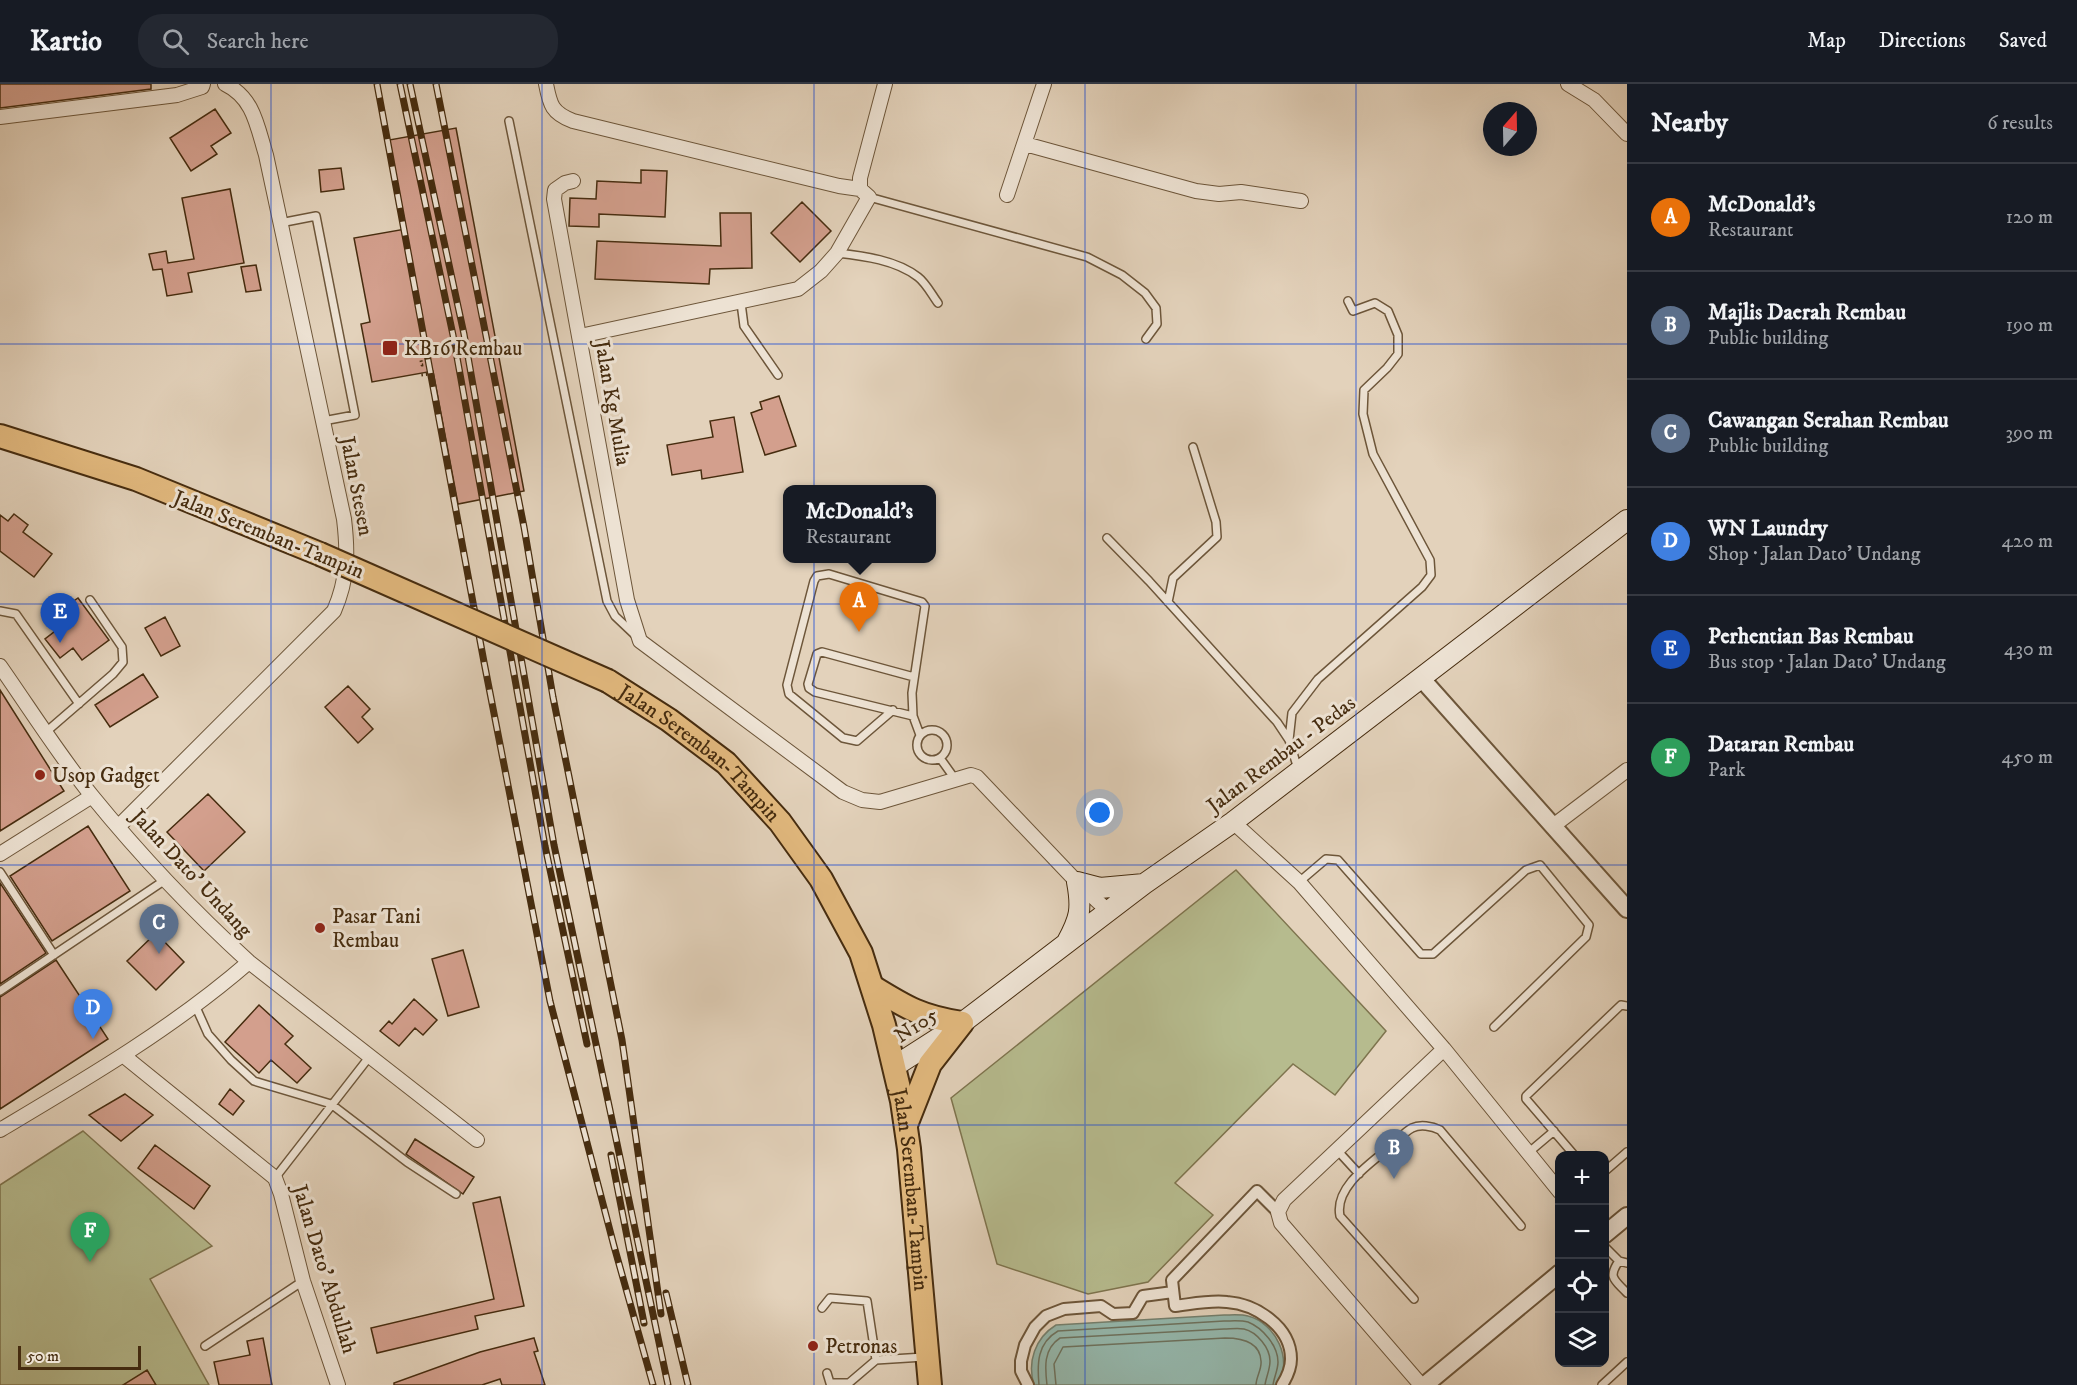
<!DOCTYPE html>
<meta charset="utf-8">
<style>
body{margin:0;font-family:"IM FELL DW Pica",serif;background:#242831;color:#f1f3f6}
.controls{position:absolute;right:18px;bottom:18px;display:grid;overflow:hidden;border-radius:12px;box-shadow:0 6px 24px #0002}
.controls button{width:54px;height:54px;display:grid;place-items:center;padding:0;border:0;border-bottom:2px solid #363941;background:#171b24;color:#f1f3f6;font:30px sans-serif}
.compass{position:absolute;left:1483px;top:18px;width:54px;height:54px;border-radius:50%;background:#171b24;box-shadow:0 6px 24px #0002;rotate:20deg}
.scale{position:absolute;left:18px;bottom:15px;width:123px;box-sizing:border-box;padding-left:6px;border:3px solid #462c0f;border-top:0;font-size:16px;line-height:21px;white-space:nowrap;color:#462c0f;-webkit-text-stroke:4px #ede2d3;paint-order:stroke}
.you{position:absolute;left:1100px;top:729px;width:21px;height:21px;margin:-15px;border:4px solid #fff;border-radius:50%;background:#1a73e8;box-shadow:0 0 0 9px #1a73e833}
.badge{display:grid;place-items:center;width:39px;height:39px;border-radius:50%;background:#1a73e8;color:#fff;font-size:20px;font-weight:700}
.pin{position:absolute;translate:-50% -50px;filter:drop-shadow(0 2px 3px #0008)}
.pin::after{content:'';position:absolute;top:32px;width:21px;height:18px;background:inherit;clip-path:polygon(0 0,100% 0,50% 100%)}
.popup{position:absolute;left:783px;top:401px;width:153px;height:78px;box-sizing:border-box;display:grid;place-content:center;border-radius:12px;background:#171b24;filter:drop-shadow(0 2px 4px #0005);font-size:20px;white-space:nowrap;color:#9ea1a6}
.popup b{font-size:22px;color:#f1f3f6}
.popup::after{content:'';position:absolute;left:50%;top:100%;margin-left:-12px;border:12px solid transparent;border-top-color:#171b24}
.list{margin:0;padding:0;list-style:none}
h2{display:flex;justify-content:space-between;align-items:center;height:78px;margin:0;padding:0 24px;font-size:26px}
h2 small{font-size:20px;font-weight:400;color:#9ea1a6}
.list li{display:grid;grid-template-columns:39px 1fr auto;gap:18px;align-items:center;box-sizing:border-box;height:108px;padding:0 24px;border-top:2px solid #363941}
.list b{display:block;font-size:22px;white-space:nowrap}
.list p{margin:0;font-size:20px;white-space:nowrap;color:#9ea1a6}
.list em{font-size:20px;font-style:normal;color:#9ea1a6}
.icon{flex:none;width:33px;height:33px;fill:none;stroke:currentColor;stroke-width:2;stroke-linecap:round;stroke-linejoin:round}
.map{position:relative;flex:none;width:1627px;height:1301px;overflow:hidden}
header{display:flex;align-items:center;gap:36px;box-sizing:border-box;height:84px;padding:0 30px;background:#171b24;border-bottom:2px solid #363941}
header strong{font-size:28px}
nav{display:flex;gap:33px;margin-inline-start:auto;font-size:21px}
.search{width:420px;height:54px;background:#242831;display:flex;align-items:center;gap:15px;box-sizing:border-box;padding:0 21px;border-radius:24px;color:#9ea1a6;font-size:22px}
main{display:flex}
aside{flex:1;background:#171b24}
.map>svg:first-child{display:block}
</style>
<header>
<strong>Kartio</strong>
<div class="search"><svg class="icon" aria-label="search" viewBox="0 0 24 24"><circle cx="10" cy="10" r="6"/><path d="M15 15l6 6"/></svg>Search here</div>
<nav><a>Map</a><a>Directions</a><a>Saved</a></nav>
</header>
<main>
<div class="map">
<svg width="1627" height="1301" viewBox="0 0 1627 1301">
<rect width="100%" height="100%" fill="#e3d2bb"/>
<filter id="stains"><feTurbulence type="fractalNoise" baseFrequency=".00333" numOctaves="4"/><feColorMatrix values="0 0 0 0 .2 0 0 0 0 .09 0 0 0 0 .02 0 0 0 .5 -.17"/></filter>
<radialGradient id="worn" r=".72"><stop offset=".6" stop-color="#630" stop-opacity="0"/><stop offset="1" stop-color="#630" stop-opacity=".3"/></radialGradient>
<path fill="#b6bb8e" stroke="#7e744e" stroke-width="1.5" d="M 1236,786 L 1386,947 L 1335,1011 L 1293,980 L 1175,1099 L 1213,1131 L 1148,1198 L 1088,1210 L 997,1180 L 951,1014 Z
M 83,1047 L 212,1162 L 150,1195 L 209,1301 L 0,1301 L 0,1101 Z"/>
<path fill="#95b8ad" stroke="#75806e" stroke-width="1.5" d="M 1224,1231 C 1231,1231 1241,1230 1248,1232 C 1276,1239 1294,1277 1277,1301 L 1034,1301 C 1027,1278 1035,1254 1056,1241 Z"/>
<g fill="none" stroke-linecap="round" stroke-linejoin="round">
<path stroke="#6e725e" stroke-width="1.5" d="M 1039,1301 C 1037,1280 1037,1259 1058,1247 L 1224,1237 C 1232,1237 1241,1236 1248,1238 C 1263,1244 1278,1262 1278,1278 C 1278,1286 1274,1293 1273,1301
M 1047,1301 C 1045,1284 1043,1265 1060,1254 L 1224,1245 C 1230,1245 1238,1244 1244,1245 C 1257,1248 1270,1264 1270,1277 C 1270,1286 1266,1293 1265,1301
M 1056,1301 L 1054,1280 L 1063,1263 L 1225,1254 C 1240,1254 1260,1257 1261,1277 C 1262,1285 1256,1293 1256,1301"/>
</g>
<path fill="#d39f8d" stroke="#462c0f" stroke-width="1.5" d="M 0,0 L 151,0 L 151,5 L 0,24 Z
M 215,25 L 231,49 L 211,62 L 217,70 L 191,87 L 170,54 Z
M 456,44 L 524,407 L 458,420 L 433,287 L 372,298 L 361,240 L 370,238 L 354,154 L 406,145 L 389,56 Z
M 341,84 L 344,105 L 321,108 L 319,86 Z
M 641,86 L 667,87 L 665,133 L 599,130 L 599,143 L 569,142 L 570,114 L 596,115 L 597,97 L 641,99 Z
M 230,105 L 244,179 L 188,189 L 192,208 L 167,212 L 162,185 L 153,186 L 149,170 L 166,167 L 168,179 L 194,175 L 182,114 Z
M 802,118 L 831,147 L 800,178 L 771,149 Z
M 720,129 L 751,129 L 752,184 L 710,185 L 709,200 L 595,195 L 597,157 L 721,162 Z
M 256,181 L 261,206 L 246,208 L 241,183 Z
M 779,312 L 796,362 L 765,371 L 751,329 L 762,325 L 760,318 Z
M 734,333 L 743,388 L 702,395 L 701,386 L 672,391 L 667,361 L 713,353 L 710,337 Z
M 14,430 L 28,441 L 23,448 L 52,470 L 34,493 L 0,467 L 0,431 L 8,437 Z
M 78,514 L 109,556 L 82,576 L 73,564 L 60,574 L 45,555 L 59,544 L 51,533 Z
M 165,533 L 180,562 L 161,572 L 145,544 Z
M 143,590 L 158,613 L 110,643 L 95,621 Z
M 348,602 L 370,625 L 362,633 L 373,645 L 358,659 L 325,623 Z
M 0,606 L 64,707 L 0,747 Z
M 208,710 L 245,748 L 204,787 L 167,748 Z
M 88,742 L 130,807 L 52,857 L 10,792 Z
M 0,799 L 46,869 L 0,900 Z
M 156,849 L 184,878 L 156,906 L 127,877 Z
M 463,866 L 479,923 L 448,932 L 432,875 Z
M 56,876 L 108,955 L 0,1025 L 0,913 Z
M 414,915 L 437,936 L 423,951 L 415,944 L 399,962 L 380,947 L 389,937 L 392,940 Z
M 259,921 L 293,952 L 285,960 L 311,984 L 297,999 L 271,976 L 259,989 L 225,958 Z
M 230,1005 L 244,1017 L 233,1031 L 219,1020 Z
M 125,1010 L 153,1031 L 121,1057 L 89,1031 Z
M 415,1055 L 474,1093 L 463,1110 L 406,1070 Z
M 155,1061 L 210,1102 L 194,1125 L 138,1084 Z
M 500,1113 L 524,1222 L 475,1232 L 478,1245 L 377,1269 L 371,1244 L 494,1215 L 473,1119 Z
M 263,1254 L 272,1301 L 219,1301 L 214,1278 L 250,1271 L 247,1257 Z
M 534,1254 L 538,1267 L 534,1268 L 545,1301 L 502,1301 L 500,1295 L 482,1301 L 394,1301 L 394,1299 L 480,1268 Z
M 147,1286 L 156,1301 L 123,1301 Z"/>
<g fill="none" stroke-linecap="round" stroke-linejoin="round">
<g stroke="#6d563a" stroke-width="10">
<path id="service" d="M 509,37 L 607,517 L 615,532 L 635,551
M 869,113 L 1087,173 L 1122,191 L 1145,209 L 1156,224 L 1157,240 L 1146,255
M 280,139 L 316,132 L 355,331 L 323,337
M 837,169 C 864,172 896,176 918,193 C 926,199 932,211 938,219
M 741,219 L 744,242 L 778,291
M 1107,454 L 1149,497 L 1277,638 L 1289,656 L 1298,685
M 1168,518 L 1173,494 L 1217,453 L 1216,438 L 1193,363
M 0,527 L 16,530 L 79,620
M 893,626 L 857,657 L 843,654 L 789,610 L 787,601 L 814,497 L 817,492 L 829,490 L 922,518 L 925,522 L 912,609 L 913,632 L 920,651
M 913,632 L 815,608 L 809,604 L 808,600 L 817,570 L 822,568 L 914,593
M917 661a15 15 0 1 1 30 0a15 15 0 1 1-30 0Z
M 46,648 L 113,590 L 123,578 L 122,563 L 90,516
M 1289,656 L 1292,629 L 1318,595 L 1422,503 L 1431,491 L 1430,476 L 1373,370 L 1363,330 L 1364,306 L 1387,284 L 1398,270 L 1398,251 L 1388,227 L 1375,219 L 1353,227 L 1348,217
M 940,674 L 955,695
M 0,788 L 54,871
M 1299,798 L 1326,775 L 1338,776 L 1421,870 L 1433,870 L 1526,786 L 1540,781 L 1589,841 L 1586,853 L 1494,943
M 0,907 L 165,796
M 195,921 L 208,950 L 231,976 L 254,997 L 331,1020 L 407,1078 L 456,1110
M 1337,1066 L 1359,1090
M 1528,1069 L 1554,1047
M 1575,1072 L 1526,1015 L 1526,1012 L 1621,921 L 1627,922
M 1604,1088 L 1627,1068
M 275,1094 L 370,972
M 1604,1162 L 1619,1177 L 1627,1179
M 1619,1177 C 1607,1194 1615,1196 1627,1209
M 1414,1215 L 1340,1132 C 1334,1103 1371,1079 1390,1063 C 1397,1057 1404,1048 1412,1044 C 1420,1040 1432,1042 1440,1046 L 1521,1142
M 822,1224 L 830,1214 L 867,1217 L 876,1276
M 205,1262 L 303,1197
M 827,1289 L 830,1299 L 849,1299 L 876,1276 L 924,1273
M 1602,1301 L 1627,1278"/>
</g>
<g stroke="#6d563a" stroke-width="14">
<path id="pedestrian" d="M 1278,1128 L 1257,1107 L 1172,1196 L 1175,1222 C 1192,1220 1210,1216 1227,1218 C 1255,1220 1291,1242 1291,1275 C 1291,1284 1287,1293 1282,1301
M 1028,1301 L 1021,1287 L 1021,1277 L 1025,1261 L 1035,1243 L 1046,1232 L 1064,1225 L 1101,1222 L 1113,1230 L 1133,1229 L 1143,1212 L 1173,1208"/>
</g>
<g stroke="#6d563a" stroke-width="16">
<path id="minor" d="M 546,0 C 550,21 552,29 573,37 L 839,102 L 860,105 L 869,113 L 837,169 L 821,187 L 798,205 L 580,252
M 1568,0 L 1594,16 L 1627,50
M 0,33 L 177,11 L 202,3 L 203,0
M 1025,60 L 1196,107 L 1219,110 L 1241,108 L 1301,117
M 573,97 L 565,99 L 555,106 L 554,115 L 627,516 L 640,557 L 843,708 L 862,716 L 880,718 L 971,691 L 977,693 L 1077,798 L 1109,828
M 860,105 L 860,94 L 885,0
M 1007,111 L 1044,0
M 0,582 C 30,625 59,671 92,712 C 140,771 193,827 249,878 L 477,1056
M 1233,738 L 1299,798 L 1444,965 L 1560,1108
M 119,742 L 334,527 C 348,495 348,468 344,435 L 266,71 C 257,42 254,14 225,0
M 1553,742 L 1627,686
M 0,770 L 92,712
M 124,972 L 275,1094 L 281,1110 L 303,1197 L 338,1301
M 0,1046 C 86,995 173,944 249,878
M 1421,1301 L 1281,1139 L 1278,1128 L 1284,1116 L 1444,965"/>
</g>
<g stroke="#6d563a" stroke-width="20">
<path id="tertiary" d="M 1421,594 L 1627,825
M 1604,1151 L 1627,1132
M 1425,1301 L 1560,1189"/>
</g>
<g stroke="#462c0f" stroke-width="22">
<path id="secondary" d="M 1067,858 C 1080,834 1082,825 1077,798 L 1100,804 L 1144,800
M 895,982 L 962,939 L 1144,800 L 1233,738 L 1627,436"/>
</g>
<g stroke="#462c0f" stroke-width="26">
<g id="trunk">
<path d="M 0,352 L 136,395 L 320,470"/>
<path id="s1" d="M 608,597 L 669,636 L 726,679 L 780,738 L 821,795 L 861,869 L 884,941 L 902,1017 L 909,1065 L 930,1301"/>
<path d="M 873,903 C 907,924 922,933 962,939 L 930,980 L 906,1041"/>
</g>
</g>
<path stroke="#462c0f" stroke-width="3" stroke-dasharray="1.5 3" stroke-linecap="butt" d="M 420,272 L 422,281 L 428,280 L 429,290 L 421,291"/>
<use href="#service" stroke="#ede2d3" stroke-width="7"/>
<use href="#pedestrian" stroke="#ede2d3" stroke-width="10"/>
<use href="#minor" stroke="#ede2d3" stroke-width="14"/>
<use href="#tertiary" stroke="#ede2d3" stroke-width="16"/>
<use href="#secondary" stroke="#ede2d3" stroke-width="20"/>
<use href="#trunk" stroke="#e2b97e" stroke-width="22"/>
<g stroke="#462c0f" stroke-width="7">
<path id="rail" d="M 377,0 L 484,578 L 550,917 L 614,1162 L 653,1301
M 400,0 L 453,251 L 545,762 L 587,960
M 410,0 L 464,250 L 554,761 L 668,1301
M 436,0 L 524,443 L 553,613 L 622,956 L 661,1230
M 611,1071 L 644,1239
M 666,1209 L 688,1301"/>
</g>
<use href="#rail" stroke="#ede2d3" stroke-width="4.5" stroke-dasharray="14" stroke-linecap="butt"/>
<g stroke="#462c0f" stroke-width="26" stroke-linecap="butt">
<path id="trunk-bridge" d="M 320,470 L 608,597"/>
</g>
<use href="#trunk-bridge" stroke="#e2b97e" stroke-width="22"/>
</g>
<path fill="none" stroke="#1d4ed8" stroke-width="1.5" stroke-opacity="0.55" d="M 271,0 L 271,1301M 542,0 L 542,1301M 814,0 L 814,1301M 1085,0 L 1085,1301M 1356,0 L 1356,1301M 0,260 L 1627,260M 0,520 L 1627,520M 0,781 L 1627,781M 0,1041 L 1627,1041"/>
<g fill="#8f2418" stroke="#ede2d3" stroke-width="2">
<rect x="382" y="256" width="16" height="16" rx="3"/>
<circle cx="40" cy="691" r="6"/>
<circle cx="320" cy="844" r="6"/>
<circle cx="813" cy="1262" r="6"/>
</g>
<g text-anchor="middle" stroke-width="6" stroke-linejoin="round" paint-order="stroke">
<g font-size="21" fill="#462c0f" stroke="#ede2d3" text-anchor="start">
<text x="404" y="271">KB16 Rembau</text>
<text x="52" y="698">Usop Gadget</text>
<text x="332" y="839">Pasar Tani<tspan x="332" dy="24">Rembau</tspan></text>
<text x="825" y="1269">Petronas</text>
</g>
<g font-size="21" fill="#462c0f" stroke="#ede2d3">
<text transform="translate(613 319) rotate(80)" y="7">Jalan Kg Mulia</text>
<text transform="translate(357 402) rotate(79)" y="7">Jalan Stesen</text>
<text transform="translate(269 450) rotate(22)" y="7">Jalan Seremban-Tampin</text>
<text transform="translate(1281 670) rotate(-37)" y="7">Jalan Rembau - Pedas</text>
<text dy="7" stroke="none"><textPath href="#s1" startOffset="117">Jalan Seremban-Tampin</textPath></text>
<text transform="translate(192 789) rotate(47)" y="7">Jalan Dato’ Undang</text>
<text transform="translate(916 941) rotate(-33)" y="7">N105</text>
<text dy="7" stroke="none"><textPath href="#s1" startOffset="621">Jalan Seremban-Tampin</textPath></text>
<text transform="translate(325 1185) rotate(73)" y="7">Jalan Dato’ Abdullah</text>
</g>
</g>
<rect width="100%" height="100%" filter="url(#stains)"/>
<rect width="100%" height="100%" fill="url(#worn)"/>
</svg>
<div class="controls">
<button>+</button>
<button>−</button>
<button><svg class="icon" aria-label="locate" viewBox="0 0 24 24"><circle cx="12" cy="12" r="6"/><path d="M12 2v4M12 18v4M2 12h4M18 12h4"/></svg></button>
<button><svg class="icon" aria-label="layers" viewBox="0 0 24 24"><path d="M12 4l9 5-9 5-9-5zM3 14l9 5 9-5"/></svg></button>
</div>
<svg class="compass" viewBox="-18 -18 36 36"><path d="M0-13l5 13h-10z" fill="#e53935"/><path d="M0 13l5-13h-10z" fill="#9ea1a6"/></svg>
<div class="scale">50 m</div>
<div class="you"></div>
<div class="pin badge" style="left:859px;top:548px;background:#e8710a">A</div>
<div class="popup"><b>McDonald's</b>Restaurant</div>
<div class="pin badge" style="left:1394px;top:1095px;background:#5c6f8a">B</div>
<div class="pin badge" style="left:159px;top:870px;background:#5c6f8a">C</div>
<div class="pin badge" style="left:93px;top:955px;background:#3f7fe0">D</div>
<div class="pin badge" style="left:60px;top:559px;background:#1a4fb4">E</div>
<div class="pin badge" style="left:90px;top:1178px;background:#2e9e5b">F</div>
</div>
<aside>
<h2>Nearby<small>6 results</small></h2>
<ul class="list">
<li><span class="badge" style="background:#e8710a">A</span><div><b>McDonald's</b><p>Restaurant</p></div><em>120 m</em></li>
<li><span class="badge" style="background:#5c6f8a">B</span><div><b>Majlis Daerah Rembau</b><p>Public building</p></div><em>190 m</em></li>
<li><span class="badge" style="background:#5c6f8a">C</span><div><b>Cawangan Serahan Rembau</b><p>Public building</p></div><em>390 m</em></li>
<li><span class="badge" style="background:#3f7fe0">D</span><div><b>WN Laundry</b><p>Shop · Jalan Dato’ Undang</p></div><em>420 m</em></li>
<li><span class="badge" style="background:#1a4fb4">E</span><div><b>Perhentian Bas Rembau</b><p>Bus stop · Jalan Dato’ Undang</p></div><em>430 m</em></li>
<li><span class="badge" style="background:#2e9e5b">F</span><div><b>Dataran Rembau</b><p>Park</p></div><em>450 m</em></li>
</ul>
</aside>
</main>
